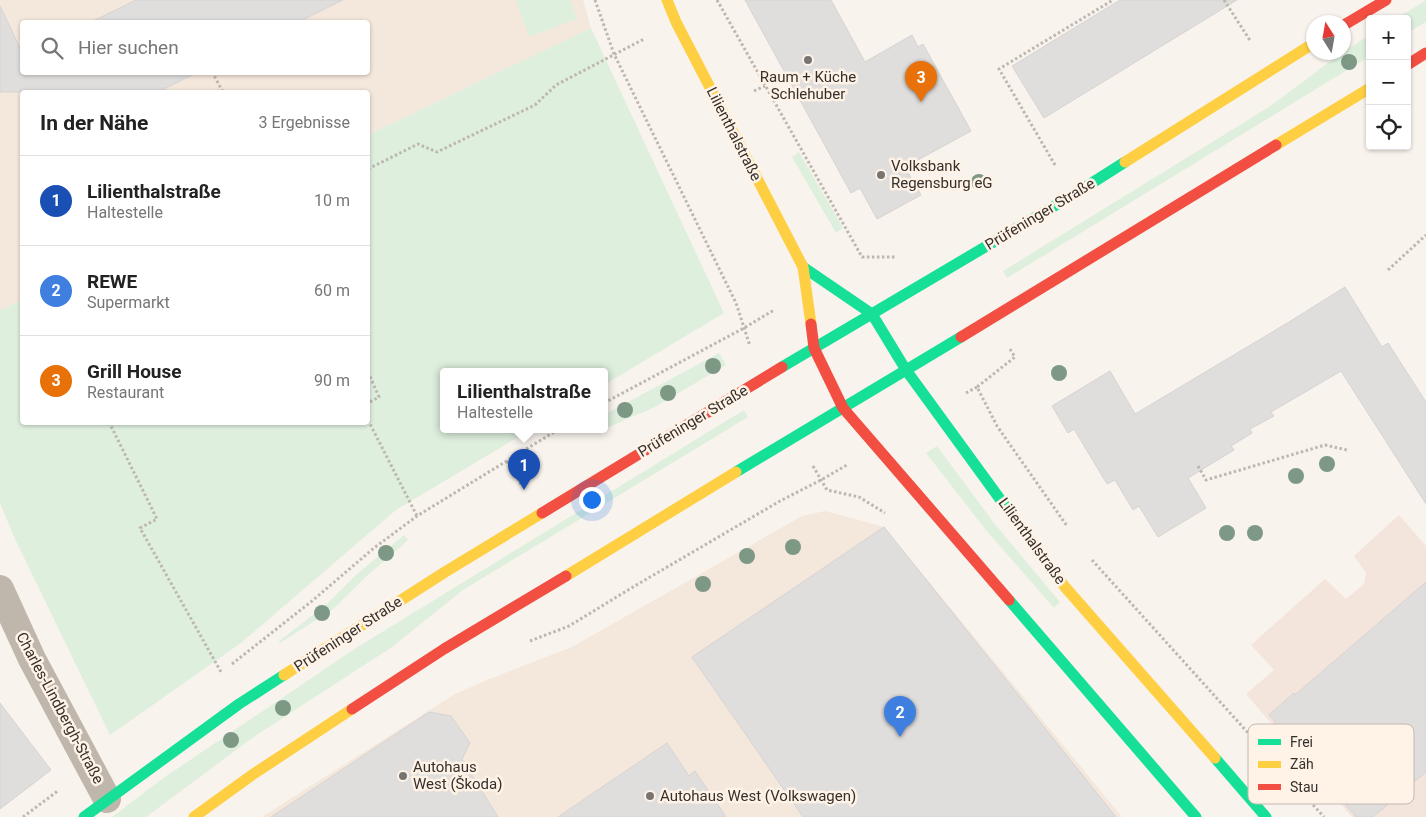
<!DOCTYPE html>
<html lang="de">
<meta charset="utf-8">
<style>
body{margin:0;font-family:Roboto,sans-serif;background:#f2f2f2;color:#222}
.controls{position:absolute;right:15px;top:15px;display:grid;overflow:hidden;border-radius:5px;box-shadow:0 1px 4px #0004}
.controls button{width:45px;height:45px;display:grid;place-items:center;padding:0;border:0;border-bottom:1px solid #e0e0e0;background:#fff;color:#222;font:25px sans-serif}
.compass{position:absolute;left:1306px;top:15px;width:45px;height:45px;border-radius:50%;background:#fff;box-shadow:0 1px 4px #0004;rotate:349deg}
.you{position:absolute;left:591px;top:499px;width:18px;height:18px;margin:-12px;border:4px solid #fff;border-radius:50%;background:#1a73e8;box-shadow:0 0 0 8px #1a73e833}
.badge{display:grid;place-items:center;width:32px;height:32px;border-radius:50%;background:#7a7470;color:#fff;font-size:16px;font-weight:700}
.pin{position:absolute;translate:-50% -41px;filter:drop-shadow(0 1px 2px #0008)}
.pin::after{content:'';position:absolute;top:26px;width:18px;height:15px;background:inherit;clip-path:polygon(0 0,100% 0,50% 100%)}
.popup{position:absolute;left:440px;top:368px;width:168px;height:65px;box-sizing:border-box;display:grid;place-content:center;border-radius:5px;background:#fff;filter:drop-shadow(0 1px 4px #0005);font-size:16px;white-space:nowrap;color:#767676}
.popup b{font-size:19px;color:#222}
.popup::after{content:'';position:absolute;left:50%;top:100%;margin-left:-10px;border:10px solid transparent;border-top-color:#fff}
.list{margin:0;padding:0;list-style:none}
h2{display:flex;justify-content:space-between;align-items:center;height:65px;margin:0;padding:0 20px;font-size:21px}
h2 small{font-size:16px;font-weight:400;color:#767676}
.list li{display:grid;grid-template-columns:32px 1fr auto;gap:15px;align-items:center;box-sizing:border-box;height:90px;padding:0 20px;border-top:1px solid #e0e0e0}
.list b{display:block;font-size:19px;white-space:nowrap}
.list p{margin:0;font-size:16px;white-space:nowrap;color:#767676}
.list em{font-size:16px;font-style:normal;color:#767676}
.icon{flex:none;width:28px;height:28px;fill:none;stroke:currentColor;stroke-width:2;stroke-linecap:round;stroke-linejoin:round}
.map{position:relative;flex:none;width:1426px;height:817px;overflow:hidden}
.search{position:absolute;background:#fff;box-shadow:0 1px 4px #0004;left:20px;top:20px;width:350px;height:55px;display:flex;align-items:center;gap:12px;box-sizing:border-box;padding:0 18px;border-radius:5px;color:#767676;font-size:19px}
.panel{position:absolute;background:#fff;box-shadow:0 1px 4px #0004;left:20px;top:90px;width:350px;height:335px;border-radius:5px}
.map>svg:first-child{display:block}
</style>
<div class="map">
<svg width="1426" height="817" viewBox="0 0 1426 817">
<rect width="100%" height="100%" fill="#f9f3ed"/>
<path fill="#f4e7db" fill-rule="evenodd" d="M 0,0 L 583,0 L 591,28 L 368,135 L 368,92 L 22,92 L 22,300 L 0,310 ZM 22,22 L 368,22 L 368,72 L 22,72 Z
M 825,511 L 884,527 L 1122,817 L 262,817 L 455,694 L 487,680 L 572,647 L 802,516 Z"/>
<path fill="#f3e4dc" d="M 1399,515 L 1426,546 L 1426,817 L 1352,817 L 1246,694 L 1274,670 L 1251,645 L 1325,579 L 1346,599 L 1364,584 L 1366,573 L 1354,556 Z"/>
<path fill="#deefde" d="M 516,0 L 570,0 L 577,19 L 529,37 Z
M 1426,0 L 1426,22 L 1407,33 L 1407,19 L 1396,19 Z
M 591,28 L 724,313 L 604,385 L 604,371 L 444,371 L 444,429 L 532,429 L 396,510 L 241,643 L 110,735 L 15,539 L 0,503 L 0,310 L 22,300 L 22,422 L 368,422 L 368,135 Z
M 1370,35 L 1370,56 L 1007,278 L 1003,271 L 1269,107 L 1344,51 Z
M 799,152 L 843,228 L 836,233 L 792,157 Z
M 719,353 L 726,365 L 655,407 L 604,429 L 604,415 Z
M 744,410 L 748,417 L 463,590 L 392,647 L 255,736 L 146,817 L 112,817 L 162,779 L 356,648 Z
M 937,446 L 994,523 L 1060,602 L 1054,608 L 985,529 L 926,453 Z
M 404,535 L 408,540 L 368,575 L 332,610 L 280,643 L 279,641 L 326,605 L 357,574 Z"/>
<path fill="#e0dddd" stroke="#d6d3d3" d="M 136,0 L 343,0 L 298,22 L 91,22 Z
M 745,0 L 831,0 L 865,62 L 912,35 L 918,47 L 923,44 L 971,131 L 905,167 L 921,195 L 877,219 L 860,188 L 851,193 Z
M 1120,0 L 1237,0 L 1044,118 L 1012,66 Z
M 0,6 L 22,52 L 22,72 L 198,72 L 158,92 L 0,92 Z
M 1345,287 L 1382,347 L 1388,343 L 1426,402 L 1426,504 L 1341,371 L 1271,412 L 1274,416 L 1250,429 L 1252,433 L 1231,446 L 1234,450 L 1188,478 L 1206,508 L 1158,537 L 1139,506 L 1133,510 L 1115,480 L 1107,484 L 1074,429 L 1068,433 L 1052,406 L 1110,371 L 1135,414 L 1289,322 Z
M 884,527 L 1116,817 L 803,817 L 692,657 Z
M 1426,582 L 1426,772 L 1373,817 L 1356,817 L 1269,715 L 1294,693 L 1295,695 Z
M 0,703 L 51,770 L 0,809 Z
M 429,712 L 451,716 L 470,743 L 462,759 L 498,817 L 271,817 Z
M 667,743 L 689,776 L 695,771 L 726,817 L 558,817 Z"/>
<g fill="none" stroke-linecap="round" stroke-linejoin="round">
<path stroke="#bdb7af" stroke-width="3" stroke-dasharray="2.5 2.5" stroke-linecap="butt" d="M 595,0 L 614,54 L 736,303 L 750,346
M 717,0 L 862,257 L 896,257
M 1224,0 L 1251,42
M 212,72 L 223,92
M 754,91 L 765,86
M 1055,165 L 999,69 L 1113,0
M 368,169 L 418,144 L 437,152 L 535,105 L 556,85 L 644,39
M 1388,270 L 1426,235
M 1010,349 L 1015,357 L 977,387 L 997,426 L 1067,526
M 368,372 L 379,397 L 368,403
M 966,393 L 977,387
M 604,403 L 744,328 L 774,310
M 368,420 L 417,516
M 109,422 L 157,519 L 140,528 L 221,672
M 507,461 L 521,484
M 813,466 L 827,490 L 859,497 L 885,513
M 1198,466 L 1206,480 L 1325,445 L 1347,450
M 1092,560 L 1324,817
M 530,641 L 569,626 L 633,587 L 780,501 L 821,480 L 847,465
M 232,664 L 312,601 L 374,548 L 417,516 L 559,429
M 23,817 L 59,790"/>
<path stroke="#bfb7ac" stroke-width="28" d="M 0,589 L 32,659 L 107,799"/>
<path stroke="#16e098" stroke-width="11" d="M 803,267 L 872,314 L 906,370 L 1016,521
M 782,367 L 1073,195 L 1125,162
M 736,472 L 961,337
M 1009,600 L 1196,817
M 1215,758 L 1266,817
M 84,817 L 239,704 L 284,675"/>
<path stroke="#ffcf43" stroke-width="11" d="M 667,0 L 676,22 L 803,267 L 811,324
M 1276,145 L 1370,88
M 1125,162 L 1314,43
M 1016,521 L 1065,587 L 1215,758
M 566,576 L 736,472
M 284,675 L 445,572 L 542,513
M 194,817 L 252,775 L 352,709"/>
<path stroke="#f24e42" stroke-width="11" d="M 1344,25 L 1386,0
M 1407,65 L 1426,53
M 811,324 L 814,348 L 843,408 L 1009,600
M 961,337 L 1276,145
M 542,513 L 782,367
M 352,709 L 444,649 L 566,576"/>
</g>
<g fill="#7d9884">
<circle cx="1349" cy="62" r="8"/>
<circle cx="979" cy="182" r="8"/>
<circle cx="713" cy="366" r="8"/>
<circle cx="1059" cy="373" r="8"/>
<circle cx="668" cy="393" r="8"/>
<circle cx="625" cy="410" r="8"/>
<circle cx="1327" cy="464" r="8"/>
<circle cx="1296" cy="476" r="8"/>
<circle cx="1227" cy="533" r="8"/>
<circle cx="1255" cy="533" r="8"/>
<circle cx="793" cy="547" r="8"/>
<circle cx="386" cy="553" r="8"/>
<circle cx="747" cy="556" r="8"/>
<circle cx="703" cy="584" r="8"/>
<circle cx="322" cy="613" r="8"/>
<circle cx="283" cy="708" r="8"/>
<circle cx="231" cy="740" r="8"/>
</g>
<g fill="#7a7470" stroke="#fff3e7" stroke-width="2">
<circle cx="808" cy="60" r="5"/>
<circle cx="881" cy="175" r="5"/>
<circle cx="403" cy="776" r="5"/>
<circle cx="650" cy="796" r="5"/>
</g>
<g text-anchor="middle" stroke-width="5" stroke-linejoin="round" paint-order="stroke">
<g font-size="15" fill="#35302c" stroke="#fff3e7" text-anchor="start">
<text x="808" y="82" text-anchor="middle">Raum + Küche<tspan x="808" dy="17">Schlehuber</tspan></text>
<text x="891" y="171">Volksbank<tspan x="891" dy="17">Regensburg eG</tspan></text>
<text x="413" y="772">Autohaus<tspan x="413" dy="17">West (Škoda)</tspan></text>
<text x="660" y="801">Autohaus West (Volkswagen)</text>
</g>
<g font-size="15" fill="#35302c" stroke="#fff3e7">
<text transform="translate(734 134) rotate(63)" y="5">Lilienthalstraße</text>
<text transform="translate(1040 214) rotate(-31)" y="5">Prüfeninger Straße</text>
<text transform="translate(693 421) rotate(-31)" y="5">Prüfeninger Straße</text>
<text transform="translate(1032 541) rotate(54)" y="5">Lilienthalstraße</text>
<text transform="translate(348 634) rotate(-33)" y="5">Prüfeninger Straße</text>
<text transform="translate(60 708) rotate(62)" y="5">Charles-Lindbergh-Straße</text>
</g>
</g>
<rect x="1248" y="724" width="166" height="80" rx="8" fill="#fff3e7" stroke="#c2b8af" stroke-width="1"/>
<rect x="1258" y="739" width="23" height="6" fill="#16e098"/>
<rect x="1258" y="761" width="23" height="7" fill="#ffcf43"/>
<rect x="1258" y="784" width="23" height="6" fill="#f24e42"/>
<g font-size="14" fill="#35302c">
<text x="1290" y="747">Frei</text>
<text x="1290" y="769">Zäh</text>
<text x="1290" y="792">Stau</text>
</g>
</svg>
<div class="controls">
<button>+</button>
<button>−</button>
<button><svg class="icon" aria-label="locate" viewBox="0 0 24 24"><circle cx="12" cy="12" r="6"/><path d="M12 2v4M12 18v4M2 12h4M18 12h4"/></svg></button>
</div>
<svg class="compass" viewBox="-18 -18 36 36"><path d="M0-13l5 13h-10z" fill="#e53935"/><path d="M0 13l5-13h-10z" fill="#767676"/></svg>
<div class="you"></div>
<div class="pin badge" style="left:524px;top:490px;background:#1a4fb4">1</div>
<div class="popup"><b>Lilienthalstraße</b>Haltestelle</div>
<div class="pin badge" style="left:900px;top:737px;background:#3f7fe0">2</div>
<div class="pin badge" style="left:921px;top:102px;background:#e8710a">3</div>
<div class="search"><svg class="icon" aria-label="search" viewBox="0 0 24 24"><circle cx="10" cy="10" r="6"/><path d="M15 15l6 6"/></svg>Hier suchen</div>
<section class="panel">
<h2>In der Nähe<small>3 Ergebnisse</small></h2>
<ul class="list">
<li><span class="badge" style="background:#1a4fb4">1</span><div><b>Lilienthalstraße</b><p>Haltestelle</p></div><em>10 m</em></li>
<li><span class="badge" style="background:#3f7fe0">2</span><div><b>REWE</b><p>Supermarkt</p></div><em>60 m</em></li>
<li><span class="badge" style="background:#e8710a">3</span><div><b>Grill House</b><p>Restaurant</p></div><em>90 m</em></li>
</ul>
</section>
</div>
